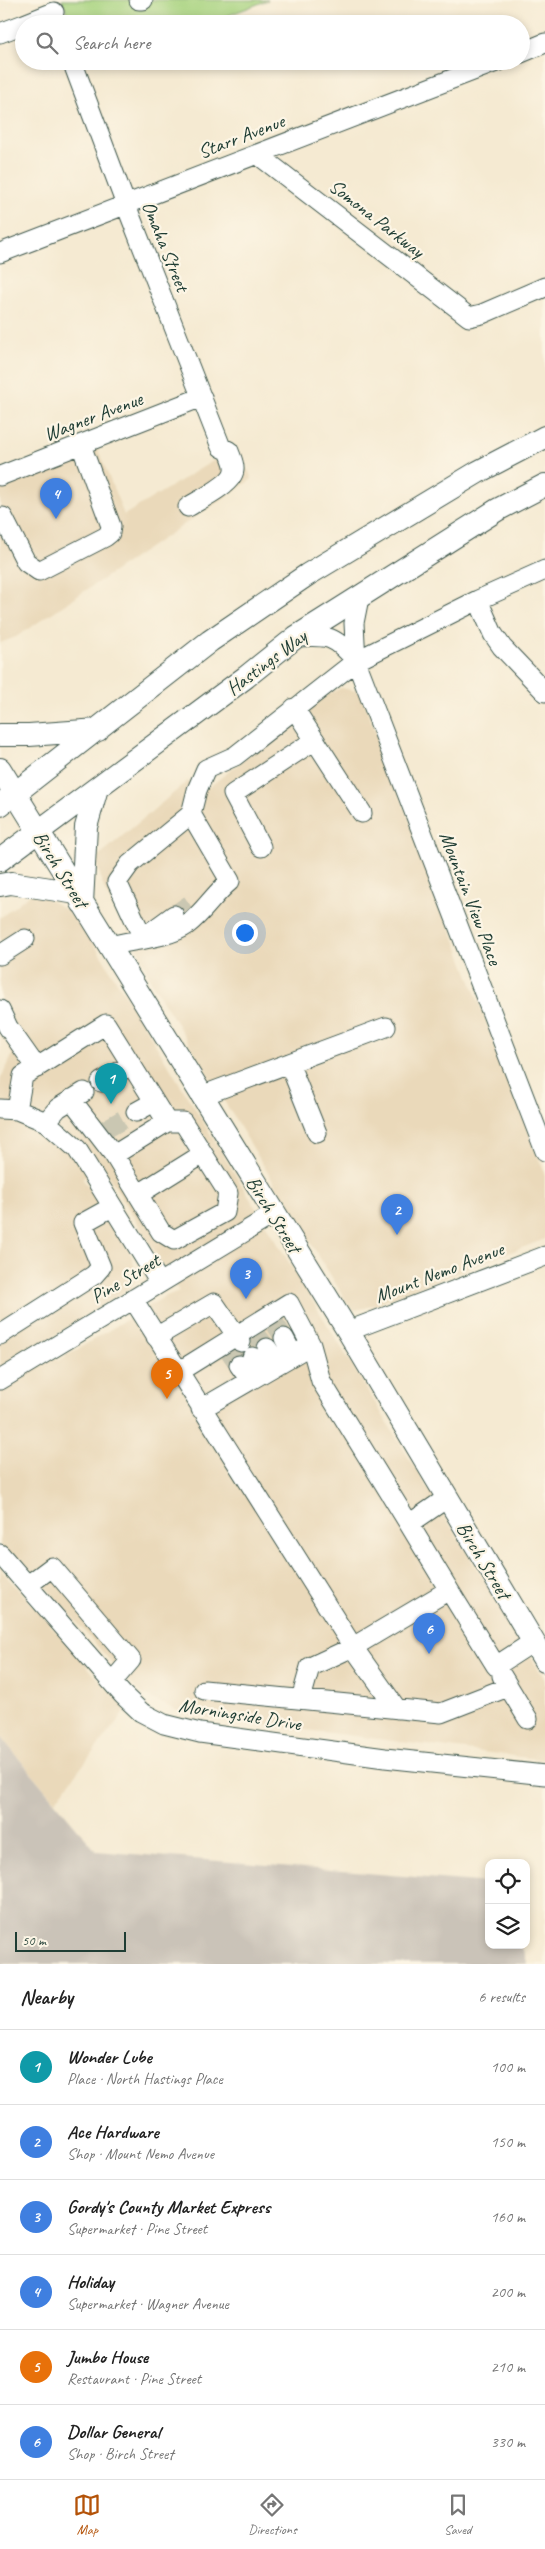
<!DOCTYPE html>
<meta charset="utf-8">
<style>
body{margin:0;font-family:Caveat,sans-serif;background:#f6f6f6;color:#222}
.controls{position:absolute;right:15px;bottom:15px;display:grid;overflow:hidden;border-radius:10px;box-shadow:0 2px 8px #0003}
.controls button{width:45px;height:45px;display:grid;place-items:center;padding:0;border:0;border-bottom:1px solid #e0e0e0;background:#fff;color:#222;font:25px sans-serif}
.scale{position:absolute;left:15px;bottom:12px;width:111px;box-sizing:border-box;padding-left:5px;border:2px solid #1f3d34;border-top:0;font-size:14px;line-height:18px;white-space:nowrap;color:#1f3d34;-webkit-text-stroke:4px #fcf5e5;paint-order:stroke}
.you{position:absolute;left:244px;top:932px;width:18px;height:18px;margin:-12px;border:4px solid #fff;border-radius:50%;background:#1a73e8;box-shadow:0 0 0 8px #1a73e833}
.badge{display:grid;place-items:center;width:32px;height:32px;border-radius:50%;background:#b45309;color:#fff;font-size:16px;font-weight:700}
.pin{position:absolute;translate:-50% -41px;filter:drop-shadow(0 1px 2px #0008)}
.pin::after{content:'';position:absolute;top:26px;width:18px;height:15px;background:inherit;clip-path:polygon(0 0,100% 0,50% 100%)}
.list{margin:0;padding:0;list-style:none}
h2{display:flex;justify-content:space-between;align-items:center;height:65px;margin:0;padding:0 20px;font-size:21px}
h2 small{font-size:16px;font-weight:400;color:#767676}
.list li{display:grid;grid-template-columns:32px 1fr auto;gap:15px;align-items:center;box-sizing:border-box;height:75px;padding:0 20px;border-top:1px solid #e0e0e0}
.list b{display:block;font-size:19px;white-space:nowrap}
.list p{margin:0;font-size:16px;white-space:nowrap;color:#767676}
.list em{font-size:16px;font-style:normal;color:#767676}
.icon{flex:none;width:28px;height:28px;fill:none;stroke:currentColor;stroke-width:2;stroke-linecap:round;stroke-linejoin:round}
.map{position:relative;flex:none;width:545px;height:1964px;overflow:hidden}
.search{position:absolute;background:#fff;box-shadow:0 2px 8px #0003;left:15px;right:15px;top:15px;height:55px;display:flex;align-items:center;gap:12px;box-sizing:border-box;padding:0 18px;border-radius:28px;color:#767676;font-size:19px}
.sheet{height:515px;background:#fff}
nav{display:flex;justify-content:space-around;align-items:center;box-sizing:border-box;height:70px;border-top:1px solid #e0e0e0;background:#fff;font-size:14px;color:#767676}
nav a{display:grid;justify-items:center;gap:2px}
nav .on{color:#b45309}
.map>svg:first-child{display:block}
</style>
<div class="map">
<svg width="545" height="1964" viewBox="0 0 545 1964">
<rect width="100%" height="100%" fill="#fcf5e5"/>
<filter id="ink" filterUnits="userSpaceOnUse"><feTurbulence type="fractalNoise" baseFrequency=".02" numOctaves="2"/><feDisplacementMap in="SourceGraphic" scale="10" xChannelSelector="R" yChannelSelector="G"/><feConvolveMatrix kernelMatrix="1 2 1 2 8 2 1 2 1" color-interpolation-filters="sRGB"/></filter>
<filter id="wash" filterUnits="userSpaceOnUse"><feTurbulence type="fractalNoise" baseFrequency=".0096" numOctaves="4" result="noise"/><feDisplacementMap in="SourceGraphic" scale="20" xChannelSelector="R" yChannelSelector="G"/><feGaussianBlur stdDeviation="1.12" result="paint"/><feColorMatrix in="noise" values="0 0 0 0 0 0 0 0 0 0 0 0 0 0 0 0 0 1.4 0 .05"/><feComposite in="paint" operator="in"/></filter>
<g filter="url(#wash)">
<rect width="100%" height="100%" fill="#f5ead2"/>
<path fill="#ead9ba" fill-rule="evenodd" d="M 97,447 L 124,515 L 226,453 L 242,469 L 248,470 L 252,479 L 16,637 L 0,643 L 0,480 Z
M 341,688 L 357,691 L 362,697 L 545,1175 L 545,1239 L 365,1308 L 354,1310 L 350,1307 L 152,983 L 134,940 L 105,891 L 95,859 L 188,781 L 191,785 L 209,787 L 327,695 Z
M 30,894 L 46,898 L 66,910 L 91,939 L 545,1680 L 545,1760 L 194,1716 L 176,1710 L 142,1694 L 125,1678 L 21,1558 L 1,1570 L 126,1710 L 55,1801 L 0,1736 L 0,1080 L 13,1054 L 0,1030 L 0,918 ZM 102,1165 L 179,1291 L 164,1297 L 58,1361 L 45,1341 L 130,1288 L 135,1280 L 135,1269 L 131,1255 L 82,1178 Z"/>
<path fill="#cac3b8" d="M 0,1736 L 96,1851 L 489,1883 L 489,1945 L 521,1945 L 528,1964 L 0,1964 Z"/>
<path fill="#a7d37f" stroke="#63885a" d="M 62,0 L 268,0 L 206,24 L 71,24 Z"/>
</g>
<g filter="url(#ink)">
<g fill="none" stroke-linecap="round" stroke-linejoin="round">
<path stroke="#cac7b2" stroke-width="19" stroke-dasharray="19 9" stroke-linecap="butt" d="M 174,915 L 190,904
M 106,1129 L 136,1112
M 274,1322 L 284,1338
M 255,1333 L 267,1348
M 228,1349 L 239,1365"/>
<g stroke="#3f574c" stroke-width="21">
<path id="minor" d="M 139,0 L 143,0
M 24,24 L 54,12
M 0,33 L 24,24
M 521,53 L 545,43
M 72,61 L 126,205 L 221,447 L 229,451 C 231,457 235,464 234,470 C 233,484 199,500 188,507
M 257,154 L 469,317 L 482,314 L 545,287
M 0,253 L 499,61
M 0,476 L 202,397
M 3,517 L 26,562 L 39,571 L 105,537 L 110,533 L 111,526 L 81,445
M 478,600 L 493,634 L 502,647 L 545,692
M 296,637 C 327,635 335,635 356,661 L 545,1151
M 356,661 L 354,623 L 359,598
M 294,708 L 362,813
M 191,814 L 197,790 L 206,769 L 235,756 L 356,661 L 478,600 L 545,570
M 261,847 L 233,794 L 315,740
M 148,934 L 174,915
M 109,946 C 131,940 169,938 187,925 C 204,912 214,894 230,881 L 191,814 L 130,864 L 117,882 L 143,938
M 0,955 L 25,939
M 0,1010 L 8,1027 L 37,1068
M 289,1063 L 317,1133
M 101,1082 L 131,1065
M 201,1096 L 386,1027
M 71,1099 L 114,1155
M 0,1109 L 17,1110 L 46,1122 L 77,1149 L 160,1283
M 17,1110 L 23,1076 L 106,1024 L 167,1122 L 114,1155 L 161,1232 L 174,1240 L 225,1212 L 228,1193 L 183,1122 L 167,1122
M 136,1112 L 154,1102
M 46,1122 L 58,1108 L 84,1092
M 139,1194 L 203,1154
M 133,1299 L 353,1647 L 449,1590 L 496,1666 L 533,1642
M 348,1331 L 545,1256
M 0,1335 L 94,1275 L 101,1267 L 83,1223 L 112,1207
M 156,1337 L 214,1303 L 241,1342
M 284,1338 L 293,1355
M 267,1348 L 278,1364
M 252,1357 L 264,1372
M 239,1365 L 250,1380
M 178,1372 L 289,1303 L 311,1345 L 321,1381 L 409,1524
M 0,1380 L 274,1214
M 201,1409 L 311,1345
M 447,1498 L 409,1524 L 449,1590
M 0,1554 L 123,1695 L 141,1712 L 164,1724 L 200,1733 L 385,1758 L 545,1775
M 28,1585 L 52,1567 L 131,1660 L 112,1682
M 502,1676 L 528,1719
M 204,1690 L 441,1713 L 508,1687
M 301,1699 L 310,1667 L 353,1647 L 397,1709"/>
</g>
<g stroke="#3f574c" stroke-width="24">
<path id="major" d="M 0,735 L 29,735 L 98,730
M 0,769 L 348,1331 L 545,1661
M 0,805 L 210,641 L 307,575 L 478,472 L 545,437
M 0,860 L 246,677 L 296,637 L 497,510 L 545,485
M 0,885 L 11,883 L 77,893
M 82,903 L 86,827 L 97,788"/>
</g>
<use href="#minor" stroke="#fff" stroke-width="19"/>
<use href="#major" stroke="#fff" stroke-width="22"/>
</g>
</g>
<g text-anchor="middle" stroke-width="4.5" stroke-linejoin="round" paint-order="stroke">
<g font-size="20" fill="#1f3d34" stroke="#fcf5e5">
<text transform="translate(241 136) rotate(-21)" y="7">Starr Avenue</text>
<text transform="translate(377 218) rotate(38)" y="7">Somona Parkway</text>
<text transform="translate(166 246) rotate(68)" y="7">Omaha Street</text>
<text transform="translate(93 416) rotate(-21)" y="7">Wagner Avenue</text>
<text transform="translate(266 662) rotate(-37)" y="7">Hastings Way</text>
<text transform="translate(61 869) rotate(58)" y="7">Birch Street</text>
<text transform="translate(471 898) rotate(69)" y="7">Mountain View Place</text>
<text transform="translate(274 1214) rotate(58)" y="7">Birch Street</text>
<text transform="translate(439 1272) rotate(-21)" y="7">Mount Nemo Avenue</text>
<text transform="translate(125 1278) rotate(-31)" y="7">Pine Street</text>
<text transform="translate(484 1560) rotate(59)" y="7">Birch Street</text>
<text transform="translate(240 1714) rotate(9)" y="7">Morningside Drive</text>
</g>
</g>
</svg>
<div class="controls">
<button><svg class="icon" aria-label="locate" viewBox="0 0 24 24"><circle cx="12" cy="12" r="6"/><path d="M12 2v4M12 18v4M2 12h4M18 12h4"/></svg></button>
<button><svg class="icon" aria-label="layers" viewBox="0 0 24 24"><path d="M12 4l9 5-9 5-9-5zM3 14l9 5 9-5"/></svg></button>
</div>
<div class="scale">50 m</div>
<div class="you"></div>
<div class="pin badge" style="left:111px;top:1104px;background:#0f9aa8">1</div>
<div class="pin badge" style="left:397px;top:1235px;background:#3f7fe0">2</div>
<div class="pin badge" style="left:246px;top:1299px;background:#3f7fe0">3</div>
<div class="pin badge" style="left:56px;top:519px;background:#3f7fe0">4</div>
<div class="pin badge" style="left:167px;top:1399px;background:#e8710a">5</div>
<div class="pin badge" style="left:429px;top:1654px;background:#3f7fe0">6</div>
<div class="search"><svg class="icon" aria-label="search" viewBox="0 0 24 24"><circle cx="10" cy="10" r="6"/><path d="M15 15l6 6"/></svg>Search here</div>
</div>
<section class="sheet">
<h2>Nearby<small>6 results</small></h2>
<ul class="list">
<li><span class="badge" style="background:#0f9aa8">1</span><div><b>Wonder Lube</b><p>Place · North Hastings Place</p></div><em>100 m</em></li>
<li><span class="badge" style="background:#3f7fe0">2</span><div><b>Ace Hardware</b><p>Shop · Mount Nemo Avenue</p></div><em>150 m</em></li>
<li><span class="badge" style="background:#3f7fe0">3</span><div><b>Gordy's County Market Express</b><p>Supermarket · Pine Street</p></div><em>160 m</em></li>
<li><span class="badge" style="background:#3f7fe0">4</span><div><b>Holiday</b><p>Supermarket · Wagner Avenue</p></div><em>200 m</em></li>
<li><span class="badge" style="background:#e8710a">5</span><div><b>Jumbo House</b><p>Restaurant · Pine Street</p></div><em>210 m</em></li>
<li><span class="badge" style="background:#3f7fe0">6</span><div><b>Dollar General</b><p>Shop · Birch Street</p></div><em>330 m</em></li>
</ul>
</section>
<nav>
<a class="on"><svg class="icon" aria-label="map" viewBox="0 0 24 24"><path d="M3 6l6-2 6 2 6-2v14l-6 2-6-2-6 2zM9 4v14M15 6v14"/></svg>Map</a>
<a><svg class="icon" aria-label="directions" viewBox="0 0 24 24"><path d="M12 3l9 9-9 9-9-9zM9 14v-3h6M13 9l2 2-2 2"/></svg>Directions</a>
<a><svg class="icon" aria-label="saved" viewBox="0 0 24 24"><path d="M7 4h10v16l-5-4-5 4z"/></svg>Saved</a>
</nav>
